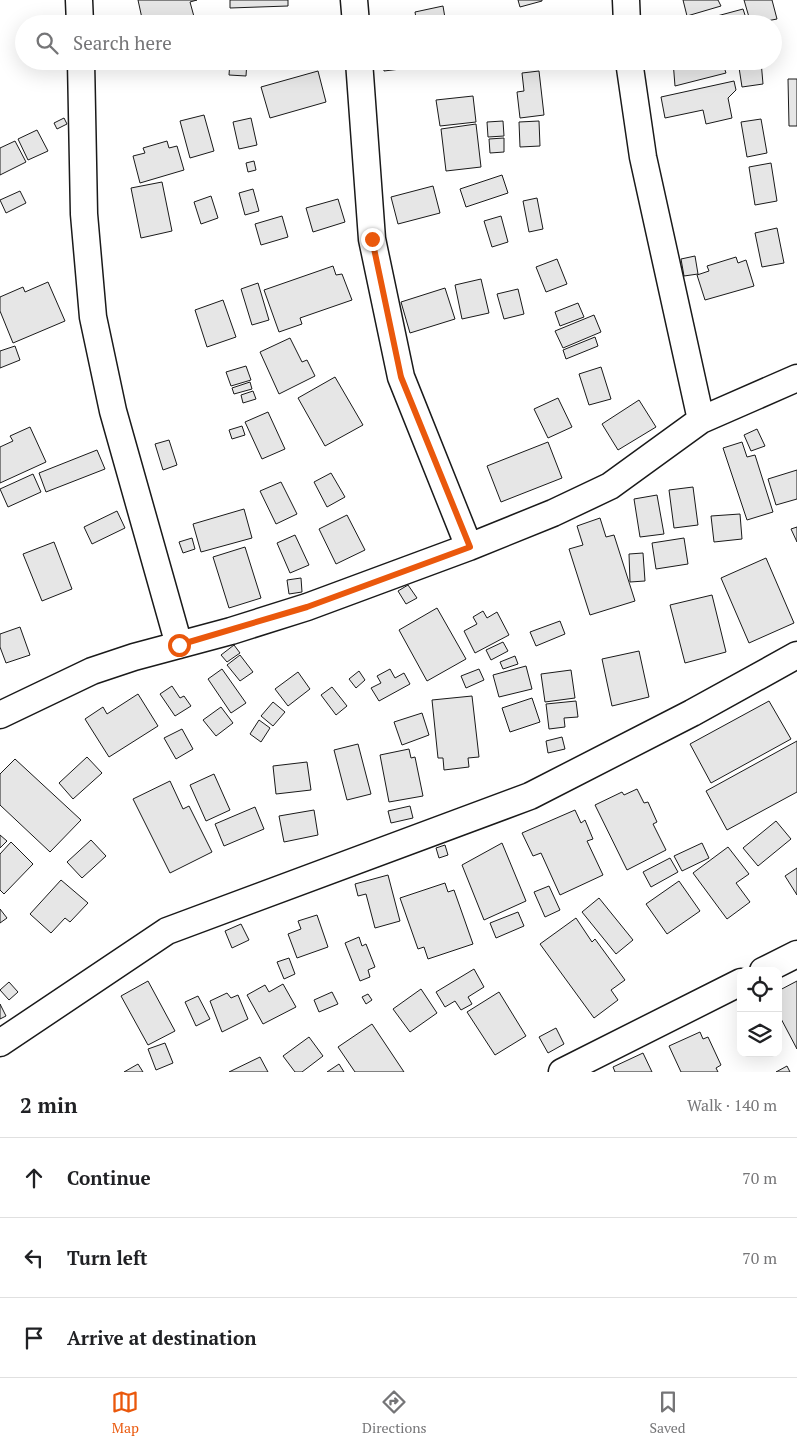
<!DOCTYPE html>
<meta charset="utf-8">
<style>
body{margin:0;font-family:"PT Serif",serif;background:#f6f6f6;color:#202124}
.controls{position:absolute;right:15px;bottom:15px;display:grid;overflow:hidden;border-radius:10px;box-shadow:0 5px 20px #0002}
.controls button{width:45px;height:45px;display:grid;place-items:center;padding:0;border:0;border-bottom:1px solid #e0e0e0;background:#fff;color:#202124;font:25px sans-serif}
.stop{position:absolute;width:15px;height:15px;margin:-11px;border:4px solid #ea580c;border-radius:50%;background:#fff}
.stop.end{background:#ea580c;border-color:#fff;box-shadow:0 1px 5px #0008}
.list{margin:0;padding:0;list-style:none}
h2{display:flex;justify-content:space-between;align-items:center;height:65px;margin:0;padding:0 20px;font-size:21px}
h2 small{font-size:16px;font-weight:400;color:#757577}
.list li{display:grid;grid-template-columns:32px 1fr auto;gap:15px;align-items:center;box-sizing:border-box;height:80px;padding:0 20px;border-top:1px solid #e0e0e0}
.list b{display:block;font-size:19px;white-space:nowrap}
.list em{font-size:16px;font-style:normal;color:#757577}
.icon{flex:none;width:28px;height:28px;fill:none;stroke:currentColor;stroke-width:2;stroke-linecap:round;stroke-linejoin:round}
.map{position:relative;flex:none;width:797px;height:1072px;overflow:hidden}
.search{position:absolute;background:#fff;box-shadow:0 5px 20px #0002;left:15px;right:15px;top:15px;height:55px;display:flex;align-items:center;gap:12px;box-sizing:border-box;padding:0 18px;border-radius:28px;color:#757577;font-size:19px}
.sheet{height:305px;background:#fff}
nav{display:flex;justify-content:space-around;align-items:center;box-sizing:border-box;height:70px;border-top:1px solid #e0e0e0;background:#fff;font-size:14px;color:#757577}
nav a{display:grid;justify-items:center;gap:2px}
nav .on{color:#ea580c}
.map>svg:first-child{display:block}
</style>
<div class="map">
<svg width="797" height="1072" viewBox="0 0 797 1072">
<rect width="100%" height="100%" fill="#fff"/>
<path fill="#e6e6e6" stroke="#1a1a1a" d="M 138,0 L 197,0 L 190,2 L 196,24 L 160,24 L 159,20 L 143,23 Z
M 230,0 L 288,0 L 288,6 L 230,8 Z
M 518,0 L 542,0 L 542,1 L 520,7 Z
M 683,0 L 718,0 L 721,6 L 687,16 Z
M 744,0 L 772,0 L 777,19 L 751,24 Z
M 443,6 L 446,24 L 417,24 L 415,12 Z
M 743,9 L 748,24 L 720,24 L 717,16 Z
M 529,16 L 530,24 L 513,24 L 512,19 Z
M 406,17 L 407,24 L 398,24 L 397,18 Z
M 37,61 L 62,61 L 62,63 L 37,65 Z
M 230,61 L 247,61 L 246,76 L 229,75 Z
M 383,61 L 416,61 L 417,67 L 384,71 Z
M 673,61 L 722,61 L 726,73 L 675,86 Z
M 738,61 L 761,61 L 763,84 L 742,87 Z
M 318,71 L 326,102 L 270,118 L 261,87 Z
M 539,71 L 544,115 L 520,118 L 517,92 L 524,91 L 522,73 Z
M 788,79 L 797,79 L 797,126 L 789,126 Z
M 734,81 L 736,90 L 728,98 L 732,118 L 706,124 L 703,110 L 665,118 L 661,97 Z
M 473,96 L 476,122 L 440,126 L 436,100 Z
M 204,115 L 214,151 L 190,158 L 180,121 Z
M 64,118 L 67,124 L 57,129 L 54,123 Z
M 251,118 L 257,145 L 239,149 L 233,122 Z
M 761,119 L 767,153 L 747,157 L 741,122 Z
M 503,121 L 504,136 L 488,137 L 487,122 Z
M 539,121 L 540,146 L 520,147 L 519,122 Z
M 476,124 L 481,167 L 446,171 L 441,129 Z
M 37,130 L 48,151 L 28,160 L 18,139 Z
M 504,138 L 504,152 L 490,153 L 489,139 Z
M 15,141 L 26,162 L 0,175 L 0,148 Z
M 167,141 L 169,148 L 177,146 L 184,170 L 140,183 L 133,156 L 145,153 L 143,148 Z
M 254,161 L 256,170 L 248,172 L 246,163 Z
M 771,163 L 777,201 L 755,205 L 749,167 Z
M 502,175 L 508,193 L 466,207 L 460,189 Z
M 162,182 L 172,231 L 141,238 L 131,188 Z
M 433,186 L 440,213 L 398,224 L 391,197 Z
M 253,189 L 259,211 L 245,215 L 239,193 Z
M 20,191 L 26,203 L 6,213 L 0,200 Z
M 211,196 L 218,218 L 201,224 L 194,202 Z
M 537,198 L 543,229 L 529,232 L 523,201 Z
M 338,199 L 345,222 L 313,232 L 306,208 Z
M 282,216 L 288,237 L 261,245 L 255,224 Z
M 501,216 L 508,242 L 492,247 L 484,221 Z
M 777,228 L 784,263 L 762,267 L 755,233 Z
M 695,256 L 698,274 L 684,276 L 681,259 Z
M 736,257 L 738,263 L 746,260 L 754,286 L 705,300 L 697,275 L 709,271 L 707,266 Z
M 557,259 L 567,284 L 546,292 L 536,267 Z
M 333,266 L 336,275 L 342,274 L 352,300 L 300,318 L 302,324 L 279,332 L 264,290 Z
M 481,279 L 489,313 L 462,319 L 455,285 Z
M 48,282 L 65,321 L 13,343 L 0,311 L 0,297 L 23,287 L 25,292 Z
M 258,283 L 269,320 L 252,325 L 241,289 Z
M 445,288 L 455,319 L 410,333 L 401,302 Z
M 518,289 L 524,314 L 504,319 L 497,294 Z
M 223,300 L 236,337 L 207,347 L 195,310 Z
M 578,303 L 584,317 L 560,326 L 555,312 Z
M 594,315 L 601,332 L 563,348 L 555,331 Z
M 595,337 L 598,346 L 566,359 L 563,350 Z
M 290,338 L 302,362 L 307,360 L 315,376 L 279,394 L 260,352 Z
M 15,346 L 20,360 L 0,368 L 0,351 Z
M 246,366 L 251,380 L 231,386 L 226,372 Z
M 601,367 L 611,399 L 589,405 L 579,374 Z
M 335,377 L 363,425 L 325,446 L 298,398 Z
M 250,382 L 252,389 L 234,394 L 232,388 Z
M 253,391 L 256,399 L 243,403 L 241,395 Z
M 558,398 L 572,427 L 548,438 L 534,409 Z
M 639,400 L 656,427 L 618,450 L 602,424 Z
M 268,412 L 285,449 L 262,459 L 245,422 Z
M 242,426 L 245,435 L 232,439 L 229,430 Z
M 30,427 L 46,462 L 0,483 L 0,447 L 13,441 L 10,436 Z
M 757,429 L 765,446 L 751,451 L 744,435 Z
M 169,440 L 177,465 L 163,470 L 155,444 Z
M 548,442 L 562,478 L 501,502 L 487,466 Z
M 742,442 L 747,457 L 755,455 L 773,512 L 747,520 L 723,448 Z
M 97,450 L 105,469 L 46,492 L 39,473 Z
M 797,470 L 797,499 L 776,505 L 768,479 Z
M 331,473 L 345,497 L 327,507 L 314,482 Z
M 33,474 L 41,492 L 8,507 L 0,489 Z
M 281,482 L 297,514 L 276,524 L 260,491 Z
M 693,487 L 698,525 L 674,528 L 669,490 Z
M 657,495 L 664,534 L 640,537 L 634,499 Z
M 244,509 L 252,538 L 201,552 L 193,524 Z
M 117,511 L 125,528 L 92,544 L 84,527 Z
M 740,514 L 742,539 L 714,542 L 711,516 Z
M 347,515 L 365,550 L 336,564 L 319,529 Z
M 600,518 L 606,537 L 614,535 L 635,601 L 590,615 L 569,549 L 583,545 L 577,526 Z
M 797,527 L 797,542 L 791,529 Z
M 295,535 L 309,565 L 290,573 L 277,543 Z
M 192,538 L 195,549 L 183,553 L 179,542 Z
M 684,538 L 688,564 L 656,569 L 652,543 Z
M 54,542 L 72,589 L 42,601 L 23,554 Z
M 245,547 L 261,598 L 229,608 L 213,557 Z
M 643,553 L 645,581 L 630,582 L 629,554 Z
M 766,558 L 794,623 L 749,643 L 721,578 Z
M 301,578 L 302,592 L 289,594 L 287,580 Z
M 408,585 L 417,598 L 406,604 L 398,591 Z
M 712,595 L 726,652 L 685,663 L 670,605 Z
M 437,608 L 466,659 L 427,681 L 399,630 Z
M 483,611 L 487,618 L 497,612 L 509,635 L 475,653 L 464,631 L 477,624 L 473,617 Z
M 560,621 L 565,634 L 536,646 L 530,632 Z
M 20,627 L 30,655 L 6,663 L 0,647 L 0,634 Z
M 503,642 L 508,651 L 491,660 L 486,650 Z
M 234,645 L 240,653 L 227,662 L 221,655 Z
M 639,651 L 649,697 L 612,706 L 602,659 Z
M 240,655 L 253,672 L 240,681 L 227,665 Z
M 515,656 L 518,664 L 503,669 L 500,662 Z
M 526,666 L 532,689 L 499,697 L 493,675 Z
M 222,669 L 246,703 L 231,713 L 208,679 Z
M 390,669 L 395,678 L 404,673 L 410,684 L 379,701 L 371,688 L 381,683 L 377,676 Z
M 479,669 L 484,680 L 466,688 L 461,676 Z
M 571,670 L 575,698 L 545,702 L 541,674 Z
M 359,671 L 365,680 L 356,688 L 349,679 Z
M 298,672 L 310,689 L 288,706 L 275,689 Z
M 172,686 L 180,698 L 184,696 L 191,706 L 175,716 L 160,694 Z
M 332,687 L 347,706 L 336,715 L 321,695 Z
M 138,694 L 158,726 L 109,757 L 85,719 L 103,707 L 107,714 Z
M 472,696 L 479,757 L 468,758 L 469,767 L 444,770 L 443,758 L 438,758 L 432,700 Z
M 532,698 L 540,722 L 510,732 L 502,708 Z
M 576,701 L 578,717 L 564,718 L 565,727 L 549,729 L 546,704 Z
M 769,701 L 791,739 L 711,783 L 690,744 Z
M 273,702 L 285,712 L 273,726 L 261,716 Z
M 221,707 L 233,723 L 216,736 L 203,720 Z
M 422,713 L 429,735 L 402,745 L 394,722 Z
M 259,720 L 270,728 L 261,742 L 250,734 Z
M 182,729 L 193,749 L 176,759 L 164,738 Z
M 562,737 L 565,749 L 548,753 L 546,741 Z
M 797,741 L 797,792 L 727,830 L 706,791 Z
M 358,744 L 371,794 L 347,800 L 334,750 Z
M 409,749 L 411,758 L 415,757 L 423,796 L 389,802 L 380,755 Z
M 87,757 L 102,773 L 73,799 L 59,783 Z
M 15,759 L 81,820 L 50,852 L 0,805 L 0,774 Z
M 307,762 L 311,790 L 276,794 L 273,766 Z
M 214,774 L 230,810 L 206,821 L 190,785 Z
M 170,781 L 183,809 L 189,806 L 212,852 L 170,873 L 133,799 Z
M 637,789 L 644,803 L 648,802 L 657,822 L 653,824 L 666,850 L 627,870 L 595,805 L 622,792 L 624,795 Z
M 410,806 L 413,818 L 391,823 L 388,811 Z
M 255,807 L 264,829 L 224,846 L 215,824 Z
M 314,810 L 318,835 L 284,842 L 279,816 Z
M 575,810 L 581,823 L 585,820 L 593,839 L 587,841 L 603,875 L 560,895 L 541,853 L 533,856 L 522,833 Z
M 776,821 L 791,839 L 758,866 L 743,848 Z
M 0,835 L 7,841 L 0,848 Z
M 91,840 L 106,856 L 82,878 L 67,862 Z
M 11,842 L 33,864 L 4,894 L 0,890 L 0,854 Z
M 502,843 L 526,901 L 484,920 L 462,865 Z
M 702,843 L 709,858 L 682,871 L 674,856 Z
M 445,845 L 448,855 L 439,858 L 436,848 Z
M 728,847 L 749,874 L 736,883 L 750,902 L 727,919 L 693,873 Z
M 670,858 L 678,872 L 651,887 L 643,872 Z
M 797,868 L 797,895 L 785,876 Z
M 388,875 L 400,921 L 375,928 L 366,894 L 358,896 L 355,884 Z
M 61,880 L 88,903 L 70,922 L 65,918 L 51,933 L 30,914 Z
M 679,881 L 700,911 L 667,934 L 646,904 Z
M 445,883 L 448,892 L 454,890 L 473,944 L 428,959 L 424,947 L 418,949 L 400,898 Z
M 549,886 L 560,910 L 545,917 L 534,892 Z
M 599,898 L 633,940 L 616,954 L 582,912 Z
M 0,909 L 7,918 L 0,923 Z
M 518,912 L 524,926 L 496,938 L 490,923 Z
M 317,915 L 328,947 L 297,958 L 288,934 L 301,929 L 298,921 Z
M 576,918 L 592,942 L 595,939 L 625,980 L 611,990 L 618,1000 L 594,1018 L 540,944 Z
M 241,924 L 249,940 L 232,948 L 225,931 Z
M 359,937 L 362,946 L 366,944 L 375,967 L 368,970 L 370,977 L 360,981 L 345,943 Z
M 289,958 L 295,974 L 284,979 L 277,962 Z
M 474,969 L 484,987 L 468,997 L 472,1004 L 461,1010 L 455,1001 L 445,1007 L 436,992 Z
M 148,981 L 175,1031 L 148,1045 L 121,996 Z
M 797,981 L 797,1049 L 778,1013 L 778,991 Z
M 9,982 L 18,992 L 9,1000 L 0,990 Z
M 283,984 L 296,1007 L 263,1024 L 247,995 L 265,985 L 269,992 Z
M 421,989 L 437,1013 L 410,1032 L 393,1009 Z
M 332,992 L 338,1004 L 319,1012 L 314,1000 Z
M 499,992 L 526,1036 L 495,1055 L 467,1012 Z
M 227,993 L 231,998 L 238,995 L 248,1019 L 222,1032 L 210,1001 Z
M 368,994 L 372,1000 L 366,1004 L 362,997 Z
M 198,996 L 210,1019 L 196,1026 L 185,1002 Z
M 0,1004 L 6,1016 L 0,1019 Z
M 372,1024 L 404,1072 L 355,1072 L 338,1047 Z
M 556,1028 L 564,1044 L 548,1053 L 539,1037 Z
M 700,1032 L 703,1039 L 708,1037 L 721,1065 L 716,1068 L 718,1072 L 681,1072 L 669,1046 Z
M 309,1037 L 323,1056 L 302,1072 L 295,1072 L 283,1056 Z
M 165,1043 L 173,1063 L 156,1070 L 148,1049 Z
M 643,1053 L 652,1072 L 615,1072 L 613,1067 Z
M 260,1057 L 268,1072 L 229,1072 Z
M 138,1064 L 143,1072 L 124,1072 Z
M 339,1064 L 344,1072 L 327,1072 Z
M 787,1066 L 790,1072 L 776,1072 Z"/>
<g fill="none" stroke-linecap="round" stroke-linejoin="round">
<g stroke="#1a1a1a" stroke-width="29">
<path id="minor" d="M 79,0 L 80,24
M 354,0 L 356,24
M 626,0 L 627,24
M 81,61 L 84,214 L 93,317 L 113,411 L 179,645
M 359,61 L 372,239 L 401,377 L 469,547
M 629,61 L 643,157 L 701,420
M 0,715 L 92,671 L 134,657 L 231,631 L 307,607 L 469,547 L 553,513 L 610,486 L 701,420 L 797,378
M 763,971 L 797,954
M 0,1043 L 167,931 L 530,796 L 692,713 L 797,655
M 562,1072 L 741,982"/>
</g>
<use href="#minor" stroke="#fff" stroke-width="26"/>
</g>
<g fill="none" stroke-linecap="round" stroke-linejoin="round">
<path stroke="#ea580c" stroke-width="6" d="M 179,645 L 307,607 L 470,547 L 401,377 L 372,239"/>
</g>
</svg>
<div class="controls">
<button><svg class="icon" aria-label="locate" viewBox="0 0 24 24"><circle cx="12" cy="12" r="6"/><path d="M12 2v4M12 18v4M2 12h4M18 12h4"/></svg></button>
<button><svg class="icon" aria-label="layers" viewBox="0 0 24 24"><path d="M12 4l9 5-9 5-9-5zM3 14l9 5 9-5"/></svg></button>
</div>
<div class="stop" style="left:179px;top:645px"></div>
<div class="stop end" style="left:372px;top:239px"></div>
<div class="search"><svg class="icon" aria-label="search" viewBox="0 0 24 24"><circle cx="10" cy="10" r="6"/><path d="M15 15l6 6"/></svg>Search here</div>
</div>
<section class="sheet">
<h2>2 min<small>Walk · 140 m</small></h2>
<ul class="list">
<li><svg class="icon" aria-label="ahead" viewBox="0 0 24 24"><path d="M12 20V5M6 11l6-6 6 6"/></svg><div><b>Continue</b></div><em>70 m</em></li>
<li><svg class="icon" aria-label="left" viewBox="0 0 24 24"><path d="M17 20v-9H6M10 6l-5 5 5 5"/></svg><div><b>Turn left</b></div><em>70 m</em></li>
<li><svg class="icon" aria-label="arrive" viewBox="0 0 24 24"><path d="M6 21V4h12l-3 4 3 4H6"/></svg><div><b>Arrive at destination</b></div></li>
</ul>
</section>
<nav>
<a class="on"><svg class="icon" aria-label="map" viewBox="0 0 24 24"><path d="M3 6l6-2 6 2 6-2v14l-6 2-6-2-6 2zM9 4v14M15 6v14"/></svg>Map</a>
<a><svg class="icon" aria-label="directions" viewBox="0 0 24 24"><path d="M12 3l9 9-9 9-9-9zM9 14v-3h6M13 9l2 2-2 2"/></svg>Directions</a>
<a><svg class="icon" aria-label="saved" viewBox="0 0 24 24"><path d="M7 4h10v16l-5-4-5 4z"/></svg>Saved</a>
</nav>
